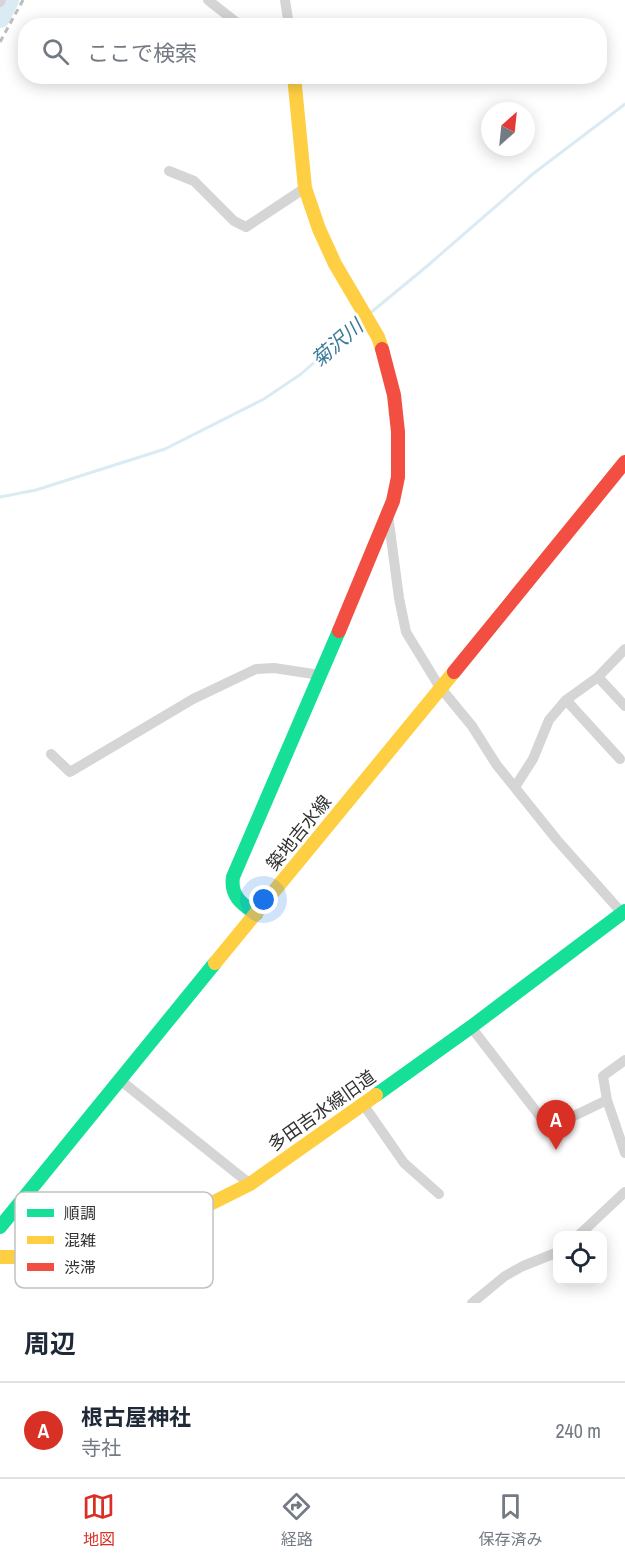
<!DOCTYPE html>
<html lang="ja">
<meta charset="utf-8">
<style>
body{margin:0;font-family:"Archivo Narrow","Noto Sans JP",sans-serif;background:#f6f6f7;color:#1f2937}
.controls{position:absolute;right:18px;bottom:18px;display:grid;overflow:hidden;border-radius:12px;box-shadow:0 3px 15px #0003}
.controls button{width:54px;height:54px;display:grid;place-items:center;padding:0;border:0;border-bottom:2px solid #e0e1e3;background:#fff;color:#1f2937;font:30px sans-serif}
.compass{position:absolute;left:481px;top:102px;width:54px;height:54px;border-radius:50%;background:#fff;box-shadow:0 3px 15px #0003;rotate:27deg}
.you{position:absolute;left:264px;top:900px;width:21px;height:21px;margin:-15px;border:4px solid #fff;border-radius:50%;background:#1a73e8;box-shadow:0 0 0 9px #1a73e833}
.badge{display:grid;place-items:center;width:39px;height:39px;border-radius:50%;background:#d93025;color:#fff;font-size:20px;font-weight:700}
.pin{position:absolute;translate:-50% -50px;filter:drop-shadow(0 2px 3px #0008)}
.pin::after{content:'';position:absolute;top:32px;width:21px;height:18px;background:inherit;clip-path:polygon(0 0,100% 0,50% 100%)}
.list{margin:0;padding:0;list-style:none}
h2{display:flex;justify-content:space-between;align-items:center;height:78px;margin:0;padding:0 24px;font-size:26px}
h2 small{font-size:20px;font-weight:400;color:#747a83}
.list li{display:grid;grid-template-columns:39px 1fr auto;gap:18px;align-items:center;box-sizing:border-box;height:96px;padding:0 24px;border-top:2px solid #e0e1e3}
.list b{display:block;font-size:22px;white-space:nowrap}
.list p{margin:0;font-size:20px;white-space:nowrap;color:#747a83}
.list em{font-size:20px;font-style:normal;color:#747a83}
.icon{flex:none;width:33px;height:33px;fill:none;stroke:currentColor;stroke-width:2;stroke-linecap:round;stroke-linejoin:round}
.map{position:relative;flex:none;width:625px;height:1303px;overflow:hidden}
.search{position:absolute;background:#fff;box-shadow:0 3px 15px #0003;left:18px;right:18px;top:18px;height:66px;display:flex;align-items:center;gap:15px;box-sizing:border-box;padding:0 21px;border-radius:24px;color:#747a83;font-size:22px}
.sheet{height:174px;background:#fff}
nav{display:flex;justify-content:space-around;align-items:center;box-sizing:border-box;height:84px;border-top:2px solid #e0e1e3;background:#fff;font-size:16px;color:#747a83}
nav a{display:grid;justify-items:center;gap:3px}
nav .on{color:#d93025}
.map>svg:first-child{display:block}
</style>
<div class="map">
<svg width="625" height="1303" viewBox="0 0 625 1303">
<rect width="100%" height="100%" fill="#fff"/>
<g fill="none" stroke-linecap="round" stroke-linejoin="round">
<path stroke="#daebf4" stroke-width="3" d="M 369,314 L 426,267 L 534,173 L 625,104
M 0,497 L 36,490 L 165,449 L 264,399 L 301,374 L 362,320"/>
<path stroke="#daebf4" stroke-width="20" d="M 0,18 L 9,0"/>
<path stroke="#d5d5d5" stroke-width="10" d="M 208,0 L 241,26
M 285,0 L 289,26
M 0,2 L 1,0
M 169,171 L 194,181 L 234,221 L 246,227 L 305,188
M 388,515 L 399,598 L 406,632 L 439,686 L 472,726 L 496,764 L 557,840 L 622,913
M 598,677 L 625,706
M 566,700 L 620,759
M 51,754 L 70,772 L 193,699 L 256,669 L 274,668 L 320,675
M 515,787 L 533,759 L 549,720 L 566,700 L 598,677 L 625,649
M 471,1027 L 549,1128 L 607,1100
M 625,1060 L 603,1076 L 607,1100 L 625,1153
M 120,1080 L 250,1184
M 363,1104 L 404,1163 L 439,1194
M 578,1236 L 625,1192
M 472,1303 L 505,1276 L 523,1266 L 558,1252"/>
<path stroke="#16e098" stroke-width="14" d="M 256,914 C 242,904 230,896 233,877 L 339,631
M 376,1095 L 471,1027 L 625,911
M 0,1227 L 215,963"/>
<path stroke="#ffcf43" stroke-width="14" d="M 294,76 L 305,188 L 319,229 L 335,264 L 378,337 L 382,349
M 215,963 L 454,672
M 0,1257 L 23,1257 L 45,1252 L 172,1217 L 212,1203 L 250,1184 L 376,1095"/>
<path stroke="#f24e42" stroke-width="14" d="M 339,631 L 393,501 L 398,477 L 398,432 L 394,395 L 382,349
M 454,672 L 625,462"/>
<path stroke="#bdbdbd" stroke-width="3" stroke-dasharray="6 4.5" stroke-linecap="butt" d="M 0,42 L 23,0"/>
</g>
<g text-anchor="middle" stroke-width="6" stroke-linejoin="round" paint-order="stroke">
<g font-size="18" fill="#313131" stroke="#fff">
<text transform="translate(299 833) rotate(-51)" y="6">築地吉水線</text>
<text transform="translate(322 1111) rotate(-35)" y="6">多田吉水線旧道</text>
</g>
<g font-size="20" font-style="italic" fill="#397b99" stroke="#fff">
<text transform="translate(337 343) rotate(-41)" y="7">菊沢川</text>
</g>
</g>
<rect x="15" y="1192" width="198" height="96" rx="9" fill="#fff" stroke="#c1c1c1" stroke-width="1.5"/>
<rect x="27" y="1209" width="27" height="8" fill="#16e098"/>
<rect x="27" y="1236" width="27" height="8" fill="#ffcf43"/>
<rect x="27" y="1263" width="27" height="8" fill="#f24e42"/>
<g font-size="16" fill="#313131">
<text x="64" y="1219">順調</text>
<text x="64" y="1246">混雑</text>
<text x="64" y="1273">渋滞</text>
</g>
</svg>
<div class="controls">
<button><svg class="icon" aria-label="locate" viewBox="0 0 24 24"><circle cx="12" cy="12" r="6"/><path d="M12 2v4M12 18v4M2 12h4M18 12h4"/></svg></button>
</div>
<svg class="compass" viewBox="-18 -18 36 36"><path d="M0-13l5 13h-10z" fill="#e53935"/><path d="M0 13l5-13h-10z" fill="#747a83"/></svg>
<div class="you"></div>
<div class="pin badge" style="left:556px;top:1150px">A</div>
<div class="search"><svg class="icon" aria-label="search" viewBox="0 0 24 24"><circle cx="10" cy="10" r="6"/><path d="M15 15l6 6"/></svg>ここで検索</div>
</div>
<section class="sheet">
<h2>周辺<small></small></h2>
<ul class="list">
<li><span class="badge">A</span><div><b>根古屋神社</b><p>寺社</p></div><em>240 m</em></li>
</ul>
</section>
<nav>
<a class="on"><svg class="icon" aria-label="map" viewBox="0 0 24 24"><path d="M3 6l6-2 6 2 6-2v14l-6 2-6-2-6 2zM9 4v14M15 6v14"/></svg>地図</a>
<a><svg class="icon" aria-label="directions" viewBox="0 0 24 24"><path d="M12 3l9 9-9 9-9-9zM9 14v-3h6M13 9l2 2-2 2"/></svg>経路</a>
<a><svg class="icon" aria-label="saved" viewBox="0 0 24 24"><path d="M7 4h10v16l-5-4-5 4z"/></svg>保存済み</a>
</nav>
